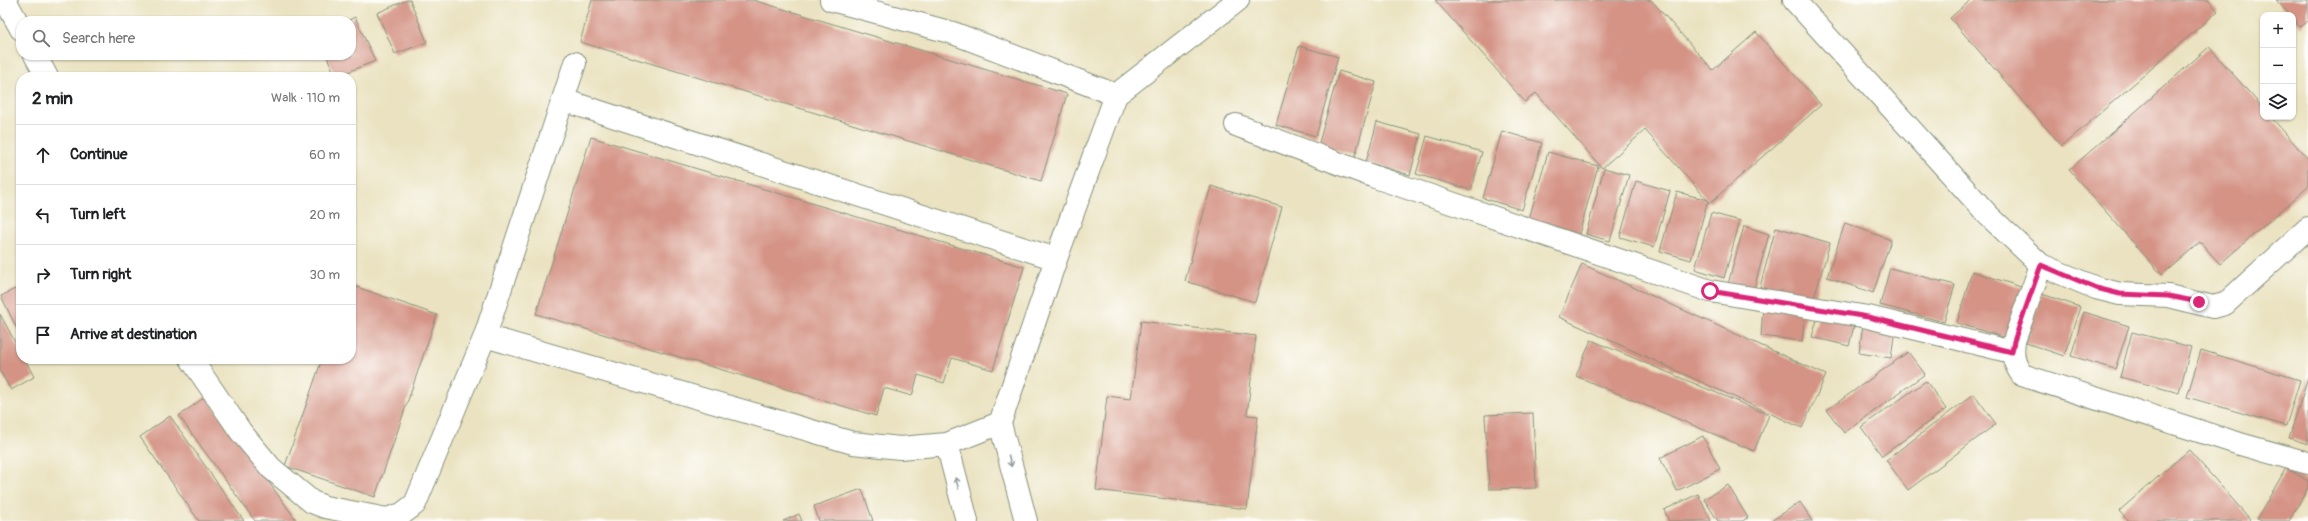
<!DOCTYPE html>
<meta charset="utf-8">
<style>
body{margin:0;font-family:Pangolin,sans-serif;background:#f2f2f2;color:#202124}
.controls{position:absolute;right:12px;top:12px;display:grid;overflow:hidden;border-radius:8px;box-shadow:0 1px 3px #0004}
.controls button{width:36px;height:36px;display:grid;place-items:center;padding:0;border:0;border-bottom:1px solid #e0e0e0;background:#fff;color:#202124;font:20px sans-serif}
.stop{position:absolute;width:12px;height:12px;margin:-9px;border:3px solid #db2777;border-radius:50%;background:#fff}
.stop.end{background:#db2777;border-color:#fff;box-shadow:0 1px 4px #0008}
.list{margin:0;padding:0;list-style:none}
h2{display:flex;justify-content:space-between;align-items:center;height:52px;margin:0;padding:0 16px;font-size:17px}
h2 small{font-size:13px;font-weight:400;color:#757577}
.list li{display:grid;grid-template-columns:26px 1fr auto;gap:12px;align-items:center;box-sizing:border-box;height:60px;padding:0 16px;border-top:1px solid #e0e0e0}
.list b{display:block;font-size:15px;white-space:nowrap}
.list em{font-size:13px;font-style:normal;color:#757577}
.icon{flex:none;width:22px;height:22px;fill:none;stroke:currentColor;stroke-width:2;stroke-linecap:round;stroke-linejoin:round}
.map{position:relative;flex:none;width:2308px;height:521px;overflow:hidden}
.search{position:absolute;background:#fff;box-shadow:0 1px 3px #0004;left:16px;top:16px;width:340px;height:44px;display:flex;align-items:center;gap:10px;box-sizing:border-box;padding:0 14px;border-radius:16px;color:#757577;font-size:15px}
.panel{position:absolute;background:#fff;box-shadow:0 1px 3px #0004;left:16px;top:72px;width:340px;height:292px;border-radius:16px}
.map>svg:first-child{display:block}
</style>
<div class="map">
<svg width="2308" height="521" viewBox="0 0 2308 521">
<rect width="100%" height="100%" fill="#fdfcf7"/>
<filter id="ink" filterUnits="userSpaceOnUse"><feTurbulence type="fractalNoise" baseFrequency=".025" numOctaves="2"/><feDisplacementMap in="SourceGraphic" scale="8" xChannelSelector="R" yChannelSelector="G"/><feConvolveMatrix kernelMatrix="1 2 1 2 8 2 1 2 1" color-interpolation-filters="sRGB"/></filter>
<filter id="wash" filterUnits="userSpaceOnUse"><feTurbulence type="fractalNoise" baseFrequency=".012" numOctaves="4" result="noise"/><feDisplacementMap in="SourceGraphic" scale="16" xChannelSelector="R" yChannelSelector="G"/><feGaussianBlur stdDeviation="0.9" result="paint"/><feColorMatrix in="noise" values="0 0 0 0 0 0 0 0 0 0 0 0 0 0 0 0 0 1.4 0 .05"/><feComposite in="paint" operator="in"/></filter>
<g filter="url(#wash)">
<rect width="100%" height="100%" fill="#eae2c0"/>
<g id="blocks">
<path fill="#d49385" d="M 407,0 L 410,0 L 427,42 L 395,54 L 377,13 Z
M 592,0 L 753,0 L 1067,94 L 1041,181 L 580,42 Z
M 1435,0 L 1651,0 L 1713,70 L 1756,32 L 1821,105 L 1710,203 L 1645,130 L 1602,168 L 1536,93 L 1525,102 Z
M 1971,0 L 2208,0 L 2218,11 L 2062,146 L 1950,18 Z
M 2276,0 L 2308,0 L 2308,20 L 2300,27 L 2293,19 L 2293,15 L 2290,15 Z
M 355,17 L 375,61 L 336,77 L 326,55 L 351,55 L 351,21 L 347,21 Z
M 1299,46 L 1338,57 L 1316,136 L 1276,125 Z
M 2209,47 L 2263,108 L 2263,117 L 2271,117 L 2308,159 L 2308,187 L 2220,264 L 2200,242 L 2162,275 L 2069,170 Z
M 1339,71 L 1376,82 L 1355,156 L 1318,146 Z
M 1377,122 L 1421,134 L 1410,175 L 1366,162 Z
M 1502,131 L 1542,143 L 1522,210 L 1483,198 Z
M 1427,136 L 1482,152 L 1471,190 L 1416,174 Z
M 591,137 L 1024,267 L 993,370 L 952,358 L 944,383 L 918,375 L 912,396 L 884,388 L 876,416 L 536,314 Z
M 1548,152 L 1598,166 L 1577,241 L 1527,226 Z
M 1604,168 L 1629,175 L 1610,241 L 1586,234 Z
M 1636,181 L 1670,191 L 1654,247 L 1620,237 Z
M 1211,186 L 1282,207 L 1255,302 L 1185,281 Z
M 1677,192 L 1708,200 L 1691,260 L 1660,251 Z
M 1711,213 L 1740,221 L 1724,278 L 1695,269 Z
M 1845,223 L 1891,240 L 1873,293 L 1827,277 Z
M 1744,226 L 1769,234 L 1753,292 L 1728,284 Z
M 1776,227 L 1830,243 L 1813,302 L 1760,287 Z
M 1582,264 L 1826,375 L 1802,428 L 1559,317 Z
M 1890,268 L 1955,285 L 1944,322 L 1880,305 Z
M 1972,271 L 2024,288 L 2009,339 L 1957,323 Z
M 351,285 L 437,315 L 375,497 L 285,466 L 322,359 L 351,359 Z
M 21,286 L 21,332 L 19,333 L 1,296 Z
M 2042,294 L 2080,307 L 2064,356 L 2026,343 Z
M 1763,307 L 1805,311 L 1802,341 L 1761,336 Z
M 2084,312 L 2129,326 L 2115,369 L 2071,356 Z
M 1819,313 L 1855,322 L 1849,346 L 1812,337 Z
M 0,314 L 21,353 L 21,359 L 25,359 L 34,377 L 11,390 L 0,371 Z
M 1141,321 L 1256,336 L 1247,415 L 1258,416 L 1247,509 L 1096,490 L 1107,396 L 1131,399 Z
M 1863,324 L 1895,329 L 1891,358 L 1859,353 Z
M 2132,332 L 2191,347 L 2179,393 L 2120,377 Z
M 1591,340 L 1769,415 L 1754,451 L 1576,376 Z
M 2201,350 L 2300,380 L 2286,426 L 2187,397 Z
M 1908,352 L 1925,374 L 1844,433 L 1827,410 Z
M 2308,378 L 2308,444 L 2289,438 Z
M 1926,381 L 1946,409 L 1882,456 L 1861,427 Z
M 1974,394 L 1996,424 L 1908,490 L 1886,460 Z
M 206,396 L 297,521 L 255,521 L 179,416 Z
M 1533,413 L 1536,488 L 1489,489 L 1485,415 Z
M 170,416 L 244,521 L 199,521 L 140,437 Z
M 1703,436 L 1720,469 L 1677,491 L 1660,458 Z
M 2189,450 L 2250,519 L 2248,521 L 2128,521 L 2119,511 Z
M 2286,468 L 2308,481 L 2308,488 L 2289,521 L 2262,521 L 2257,519 Z
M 1728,485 L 1748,518 L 1742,521 L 1718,521 L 1704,499 Z
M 862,489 L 873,521 L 819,521 L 814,506 Z
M 1698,494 L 1711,521 L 1669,521 L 1664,510 Z
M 1800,502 L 1813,521 L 1771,521 Z
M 799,514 L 802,521 L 783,521 Z"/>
</g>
</g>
<g filter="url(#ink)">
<use href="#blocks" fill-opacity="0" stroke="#84907a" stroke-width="1"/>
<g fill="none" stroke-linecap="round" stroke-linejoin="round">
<g stroke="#84907a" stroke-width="24">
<path id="minor" d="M 5,0 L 21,29
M 831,0 L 953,33 L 1116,95
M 1794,0 L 1989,216 L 2041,265 L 2096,288 L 2120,294 L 2168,296 L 2213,307 L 2225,304 L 2308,228
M 35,55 L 47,77
M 563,100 L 1056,259
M 1236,125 L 1375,177 L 1710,291 L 1868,317 L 2012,352
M 2041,265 L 2014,341 C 2012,355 2014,364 2022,375 L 2240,444 L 2308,463
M 485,336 L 853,443 L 900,448 L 947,444 L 1000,423
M 191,359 L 241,432 L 271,468 L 312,502 L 325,507 L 387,519 L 402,514 L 415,504 L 485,336 L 575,63
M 947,444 L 967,521
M 1026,521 L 1000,423 L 1056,259 L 1116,95 L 1238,0"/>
</g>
<use href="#minor" stroke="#fff" stroke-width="22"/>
</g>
<defs><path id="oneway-shaft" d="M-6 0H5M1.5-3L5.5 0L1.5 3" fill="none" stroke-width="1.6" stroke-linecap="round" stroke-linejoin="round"/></defs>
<g stroke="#8f9e9a">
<use href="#oneway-shaft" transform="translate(1010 461) rotate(75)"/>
<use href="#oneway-shaft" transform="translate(957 483) rotate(-104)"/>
</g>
</g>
<g fill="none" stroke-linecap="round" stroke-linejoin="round" filter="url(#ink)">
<path stroke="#db2777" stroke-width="5" d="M 1710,291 L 1868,317 L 2012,352 L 2014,341 L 2041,265 L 2096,288 L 2120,294 L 2168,296 L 2199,302"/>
</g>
</svg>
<div class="controls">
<button>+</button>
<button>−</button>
<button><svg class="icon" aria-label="layers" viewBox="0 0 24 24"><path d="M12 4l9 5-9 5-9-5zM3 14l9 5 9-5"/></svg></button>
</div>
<div class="stop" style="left:1710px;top:291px"></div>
<div class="stop end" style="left:2199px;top:302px"></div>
<div class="search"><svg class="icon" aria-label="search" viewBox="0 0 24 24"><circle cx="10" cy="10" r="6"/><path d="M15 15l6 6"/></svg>Search here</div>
<section class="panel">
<h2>2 min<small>Walk · 110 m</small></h2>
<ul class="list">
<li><svg class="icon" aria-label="ahead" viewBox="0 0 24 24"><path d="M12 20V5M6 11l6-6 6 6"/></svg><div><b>Continue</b></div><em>60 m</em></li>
<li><svg class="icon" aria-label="left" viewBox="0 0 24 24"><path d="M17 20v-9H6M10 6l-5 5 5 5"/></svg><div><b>Turn left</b></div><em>20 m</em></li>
<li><svg class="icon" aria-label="right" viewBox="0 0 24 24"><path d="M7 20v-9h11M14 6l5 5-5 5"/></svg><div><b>Turn right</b></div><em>30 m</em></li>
<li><svg class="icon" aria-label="arrive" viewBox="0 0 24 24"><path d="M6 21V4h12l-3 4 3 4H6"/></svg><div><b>Arrive at destination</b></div></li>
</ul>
</section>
</div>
